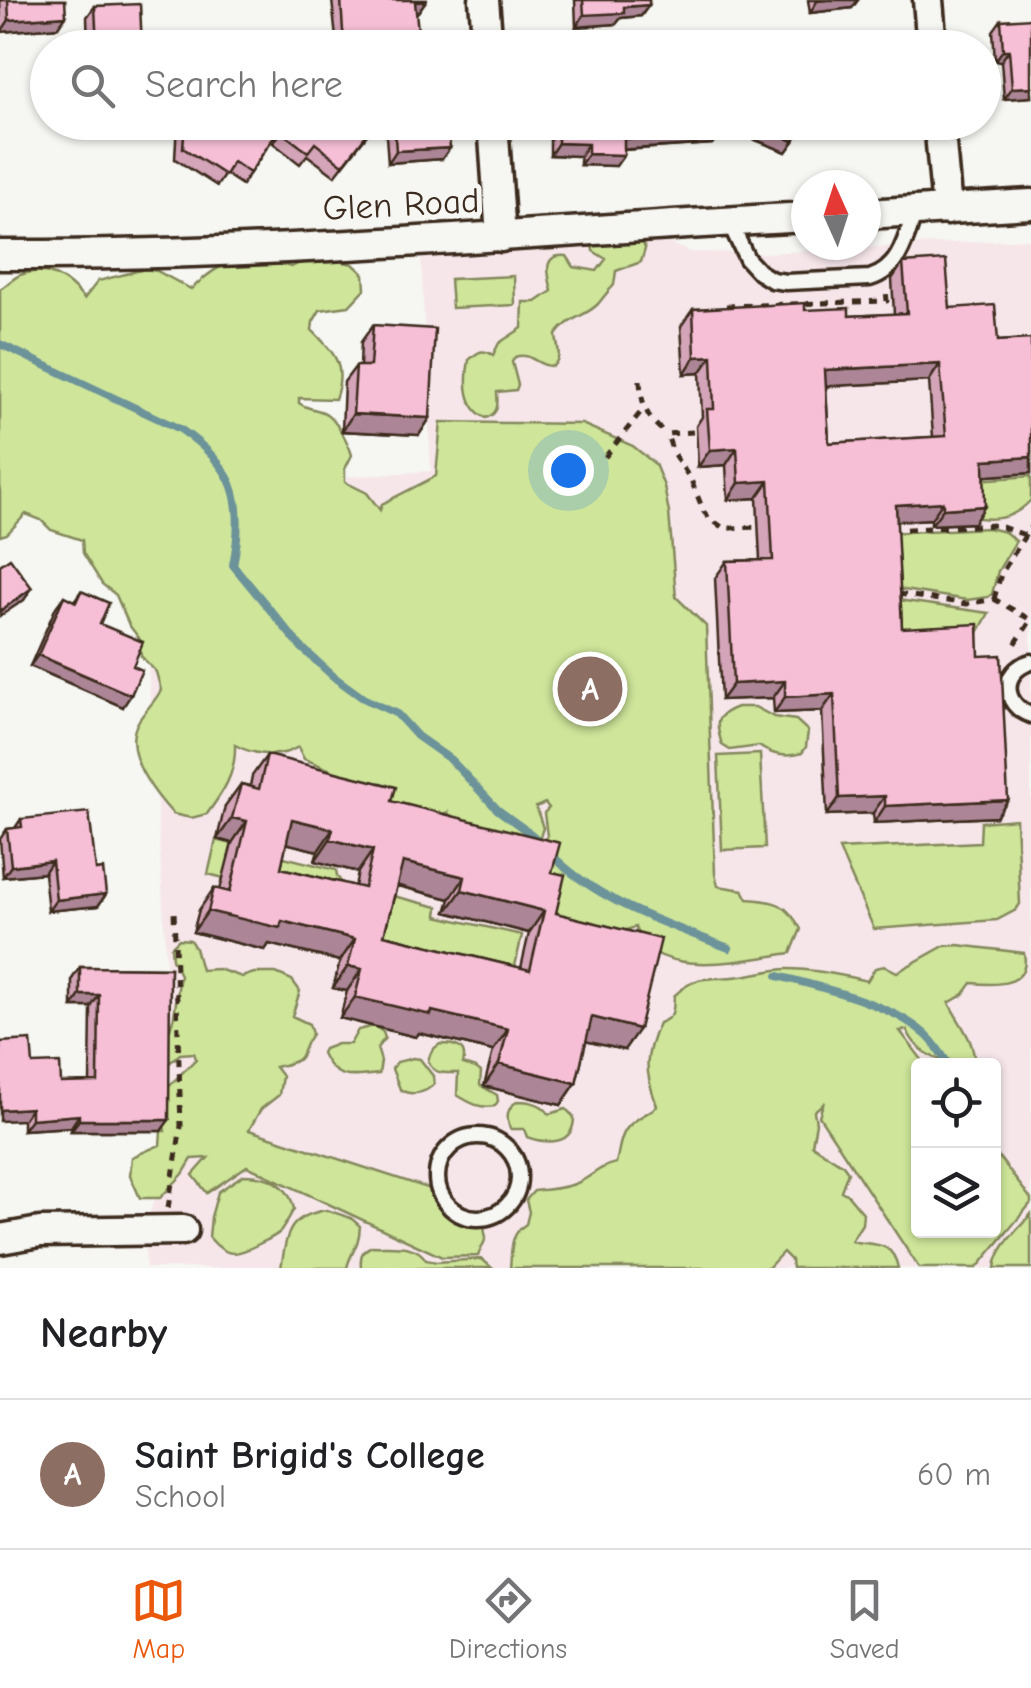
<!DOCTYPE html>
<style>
body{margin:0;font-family:"Comic Neue",sans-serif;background:#f2f2f2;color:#202124}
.controls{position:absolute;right:30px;bottom:30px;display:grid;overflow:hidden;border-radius:10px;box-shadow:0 2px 8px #0004}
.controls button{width:90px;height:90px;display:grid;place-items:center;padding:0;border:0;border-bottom:2px solid #e0e0e0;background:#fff;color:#202124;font:50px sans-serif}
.compass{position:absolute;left:791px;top:170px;width:90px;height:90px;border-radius:50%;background:#fff;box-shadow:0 2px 8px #0004;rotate:357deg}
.you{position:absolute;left:568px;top:470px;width:35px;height:35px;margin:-25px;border:8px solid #fff;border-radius:50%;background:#1a73e8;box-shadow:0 0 0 15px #1a73e833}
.badge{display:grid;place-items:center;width:65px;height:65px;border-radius:50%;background:#ea580c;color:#fff;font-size:32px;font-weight:700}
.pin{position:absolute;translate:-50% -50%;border:5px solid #fff;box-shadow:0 2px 10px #0006}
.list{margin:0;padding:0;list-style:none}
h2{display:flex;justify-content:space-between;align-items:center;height:130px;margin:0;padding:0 40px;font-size:42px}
h2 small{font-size:32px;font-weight:400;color:#757577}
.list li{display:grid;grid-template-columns:65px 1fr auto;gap:30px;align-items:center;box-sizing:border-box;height:150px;padding:0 40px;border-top:2px solid #e0e0e0}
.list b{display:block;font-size:38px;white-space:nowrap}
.list p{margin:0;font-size:32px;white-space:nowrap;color:#757577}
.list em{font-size:32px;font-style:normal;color:#757577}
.icon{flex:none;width:55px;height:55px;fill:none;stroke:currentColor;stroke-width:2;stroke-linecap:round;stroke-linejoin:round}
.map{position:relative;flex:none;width:1031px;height:1268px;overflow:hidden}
.search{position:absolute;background:#fff;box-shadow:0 2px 8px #0004;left:30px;right:30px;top:30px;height:110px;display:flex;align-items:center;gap:25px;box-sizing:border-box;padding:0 35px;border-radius:55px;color:#757577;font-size:38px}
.sheet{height:280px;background:#fff}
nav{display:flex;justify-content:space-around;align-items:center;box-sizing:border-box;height:140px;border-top:2px solid #e0e0e0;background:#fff;font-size:28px;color:#757577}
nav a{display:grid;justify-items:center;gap:5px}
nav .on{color:#ea580c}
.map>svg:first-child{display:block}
</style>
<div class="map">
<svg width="1031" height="1268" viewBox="0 0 1031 1268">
<rect width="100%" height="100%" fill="#f6f6f2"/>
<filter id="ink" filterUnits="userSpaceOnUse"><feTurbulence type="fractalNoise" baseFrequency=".01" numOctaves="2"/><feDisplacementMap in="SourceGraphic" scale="20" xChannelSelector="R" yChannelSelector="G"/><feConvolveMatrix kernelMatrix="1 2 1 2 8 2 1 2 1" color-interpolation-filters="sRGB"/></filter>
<g filter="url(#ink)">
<path fill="#f6e6ea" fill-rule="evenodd" d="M 1031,239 L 1031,1268 L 146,1268 L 144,1231 L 175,1136 L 162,886 L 137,491 L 431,471 L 421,256 L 666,242 L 690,252 L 766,253 ZM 918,1066 L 994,1066 L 994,1230 L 918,1230 Z"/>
<path fill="#cee59a" stroke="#84885c" stroke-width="2.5" d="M 640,232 L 645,249 L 641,262 L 616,271 L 614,285 C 607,292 604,297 598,304 C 585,317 569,317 556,335 C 557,348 563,356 553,366 C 537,367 531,351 515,357 L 512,362 L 518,385 L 516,390 L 497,392 C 498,405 499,413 486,418 C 464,407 465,381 469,360 C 478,352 482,348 493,355 L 499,343 L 522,328 L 523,302 L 536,302 L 552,291 C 548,274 541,253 567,256 L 574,267 L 597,271 L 606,259 L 593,251 L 592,243 Z
M 334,260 L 353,264 L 364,274 L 365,289 L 349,306 L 320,310 L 313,322 L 312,330 C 335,354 347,365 335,399 L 299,398 L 299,403 C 307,409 313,408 323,412 C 335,417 348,442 352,455 L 345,469 L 345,482 L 367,493 L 380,510 L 382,504 L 436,476 L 441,422 L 582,424 L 633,446 L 655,464 L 664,486 L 669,513 L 676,597 L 706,626 L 715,874 L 718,886 L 743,890 L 748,899 C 777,901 786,903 801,929 L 791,953 C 748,959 652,983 635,927 L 608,936 L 558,918 L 551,871 L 542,845 L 547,836 L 544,813 L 549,808 L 545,803 L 536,807 L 543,828 L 538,842 L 453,822 L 448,812 L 438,816 L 393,811 L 391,789 L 383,783 C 354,783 331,769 304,759 L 298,747 C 280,759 254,755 235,745 C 236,774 223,792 207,814 L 191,818 L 173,814 C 154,793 121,752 138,722 C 144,711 155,702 161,690 L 156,672 L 141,656 L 139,638 L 129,625 L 116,595 L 102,584 L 83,553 L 82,540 L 51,530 L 41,520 L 26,514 L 7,534 L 0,536 L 0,289 C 7,285 13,278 20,275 C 46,264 69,280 84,299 L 98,281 L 145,269 L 157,271 L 191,289 C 201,281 212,269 225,265 C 243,259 273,261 291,267 L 300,263 Z
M 514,276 L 515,305 L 452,308 L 450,279 Z
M 1031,476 L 1031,500 C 1016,516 1001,521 979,518 L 976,480 Z
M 988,528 L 1005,532 L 1016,541 L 998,571 L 992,594 L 988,597 L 967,600 L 891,588 L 887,533 Z
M 891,599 L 989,613 L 975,638 L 893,642 Z
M 737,707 L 755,707 L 774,717 L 796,720 L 808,731 L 806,747 L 802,753 C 787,758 771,755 759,746 L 730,750 L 722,745 C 716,723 713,716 737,707 Z
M 760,754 L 765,848 L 722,850 L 718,756 Z
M 1016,819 L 1020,904 L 1016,910 L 997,920 L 874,929 L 839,849 L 980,842 L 981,822 Z
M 216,840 L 336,870 L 337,876 L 363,913 L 208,874 Z
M 389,895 L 438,907 L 437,916 L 522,935 L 511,984 L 375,953 Z
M 179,939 L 190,940 L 195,948 L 201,970 L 218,969 L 242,977 L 254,973 L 276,973 L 292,980 L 300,991 L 292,1016 L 309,1024 L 312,1034 C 295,1057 312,1059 275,1067 L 282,1076 L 279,1095 L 261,1109 L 249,1130 L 434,1190 C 443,1212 460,1221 483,1222 L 486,1238 L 478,1256 L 442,1257 L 247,1166 L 207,1193 L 193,1175 L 208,1158 L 192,1159 L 183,1174 L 160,1198 L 140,1198 L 130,1175 L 132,1157 L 160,1145 L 161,1131 L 165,1131 L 163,1122 L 164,1091 L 196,1059 L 194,1053 L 180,1054 L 166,1066 L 160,1036 L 170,1029 L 174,1016 L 180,975 L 172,959 L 171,947 Z
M 958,945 L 1024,953 C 1031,988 992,985 972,983 L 964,994 L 949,1003 C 959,1024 976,1041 974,1065 C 947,1066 918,1056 907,1030 L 900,1031 L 926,1065 L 918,1066 L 918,1230 L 994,1230 L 994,1151 L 1031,1199 L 1031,1203 L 977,1268 L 919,1268 L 819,1116 L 823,1104 L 814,1111 L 816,1123 L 812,1145 L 843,1165 L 848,1172 L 841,1191 L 848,1195 L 863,1213 L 862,1224 L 851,1241 C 873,1246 892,1239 898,1268 L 792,1268 L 791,1260 L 783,1252 L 768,1268 L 510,1268 C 512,1250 509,1235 526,1224 L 529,1212 L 526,1200 L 534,1191 C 548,1189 564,1189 577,1183 C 594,1176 595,1168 616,1163 C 619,1153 619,1141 625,1131 C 632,1119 647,1115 657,1106 C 644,1071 644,1057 659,1023 C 675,1017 673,1011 674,996 C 697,974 705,980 733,977 C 751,976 770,969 788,969 C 814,969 842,975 867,981 L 875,968 L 885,966 L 897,972 L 944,946 Z
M 374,1026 L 383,1032 L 385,1038 L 377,1048 L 381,1061 L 379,1074 C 352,1077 335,1082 322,1053 L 324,1049 L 337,1044 L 350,1044 L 358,1030 Z
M 440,1044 C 455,1044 468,1046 463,1064 L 476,1068 L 481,1072 L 480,1085 L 497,1095 L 498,1101 L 495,1106 C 480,1109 470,1103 457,1095 L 458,1073 C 444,1073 435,1075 428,1062 C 430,1053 432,1049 440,1044 Z
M 413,1058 L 420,1059 L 433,1076 L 434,1084 C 426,1093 410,1097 400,1089 L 392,1069 L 397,1062 Z
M 518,1101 C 530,1101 542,1103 549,1114 L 566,1109 L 574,1117 C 574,1146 547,1144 527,1137 L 524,1129 L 510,1129 C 506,1117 506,1108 518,1101 Z
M 243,1175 C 267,1175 289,1183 294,1209 C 290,1216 286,1224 281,1231 C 275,1237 267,1240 259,1244 C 236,1255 227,1259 209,1237 L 211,1217 L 218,1192 Z
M 327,1210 L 351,1218 L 360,1226 C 359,1249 350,1252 347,1268 L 281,1268 C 287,1234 287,1216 327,1210 Z
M 1031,1214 L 1031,1268 L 995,1268 C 997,1247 1018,1230 1031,1214 Z
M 372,1246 C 391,1247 416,1242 426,1260 L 436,1262 L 482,1259 L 492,1268 L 361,1268 C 360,1256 361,1251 372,1246 Z"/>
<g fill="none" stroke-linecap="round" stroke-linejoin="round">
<path stroke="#6c9399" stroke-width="8" d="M 0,344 L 180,429 C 235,466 246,500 233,565 L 300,646 L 334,677 L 363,698 L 397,714 L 417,736 L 451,760 L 498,810 L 531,834 L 540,842
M 550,853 C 597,902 667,924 729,948
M 778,976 C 821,987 892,1004 925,1034 C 935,1042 942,1056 950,1066"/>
<g stroke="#3b2a1e" stroke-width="21">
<path id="lane" d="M 729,221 L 747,259 L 759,272 L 772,280 L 786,282 L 870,278 C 900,269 906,238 915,211
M 1031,662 C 1000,671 1002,705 1031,715
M437 1177a41 41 0 1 1 82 0a41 41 0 1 1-82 0Z"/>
</g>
<g stroke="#3b2a1e" stroke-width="35">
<path id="street" d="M 484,0 L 488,48
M 928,0 L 932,48
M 493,122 L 501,237
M 939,122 L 947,210
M 866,214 L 1031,204
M 0,255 C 269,256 538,232 806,217
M 0,1239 L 40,1232 L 183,1230"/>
</g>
<path stroke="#3b2a1e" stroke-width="5" stroke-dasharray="8 8" stroke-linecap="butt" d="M 726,306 L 887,301 L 886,290
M 640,380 C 641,404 647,420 667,434
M 693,432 L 667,434 L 673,453 L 691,480 L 704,512 L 709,518 L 722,527 L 730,528 L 763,527
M 605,457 L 644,408
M 890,530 L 996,525 L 1025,535
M 898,594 L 967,604 L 994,599 L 1031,620 L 1012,649
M 994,599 L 1001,574 L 1031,526
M 168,1208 L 181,1126 L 174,910"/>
<use href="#lane" stroke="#f6f6f2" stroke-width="14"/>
<use href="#street" stroke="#f6f6f2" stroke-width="28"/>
</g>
<path fill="#d4a4b8" stroke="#3b2a1e" stroke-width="2.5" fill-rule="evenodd" d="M 0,0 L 65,0 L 58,27 L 1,32 Z
M 332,0 L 426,0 L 418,12 L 416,13 L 410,43 L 370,46 L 371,48 L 337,48 Z
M 575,0 L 649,0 L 649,5 L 641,16 L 621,18 L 616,24 L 576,27 Z
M 808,0 L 858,0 L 852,8 L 810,13 Z
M 95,6 L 142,48 L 88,48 L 87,17 Z
M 1001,20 L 1031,97 L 1004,99 L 1001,61 L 995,61 L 993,31 Z
M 177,122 L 262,122 L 277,132 L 242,185 L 225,174 L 217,186 L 175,159 Z
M 289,122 L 377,122 L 335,176 L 307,155 L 300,164 L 273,143 Z
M 385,122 L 448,122 L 450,148 L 442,159 L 388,163 Z
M 550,122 L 883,122 L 881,125 L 799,129 L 794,141 L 786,152 L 719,126 L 720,133 L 712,144 L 624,150 L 616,166 L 580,165 L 580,156 L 550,155 Z
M 903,263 L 950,308 L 998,341 L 1031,339 L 1031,473 L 985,476 L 974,523 L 931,525 L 931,519 L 896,521 L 902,628 L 979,656 L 996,817 L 874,823 L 873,813 L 827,815 L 822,711 L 774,713 L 773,698 L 721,700 L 715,578 L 727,561 L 760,560 L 757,498 L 728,500 L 726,465 L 698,467 L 696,426 L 702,417 L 700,373 L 684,374 L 681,326 L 693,309 L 805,310 L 849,316 L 894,314 L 892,279 ZM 929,381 L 933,437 L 829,443 L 826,386 Z
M 373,325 L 430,418 L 419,435 L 342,431 L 344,382 L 356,366 L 360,366 L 361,342 Z
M 81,591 L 100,624 L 133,666 L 123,707 L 30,666 L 56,607 L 64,596 L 74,601 Z
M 267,755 L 392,801 L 552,872 L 556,913 L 624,1050 L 586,1041 L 576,1083 L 561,1105 L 484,1086 L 493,1051 L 419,1033 L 416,1037 L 340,1018 L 347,991 L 333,988 L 340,961 L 269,944 L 265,950 L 193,932 L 199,910 L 214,888 L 220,890 L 232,843 L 217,839 L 225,806 L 241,784 L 250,786 L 252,776 ZM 286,843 L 318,851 L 315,861 L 358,872 L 355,886 L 281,868 ZM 397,886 L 450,899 L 446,912 L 529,933 L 521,968 L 384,935 Z
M 21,819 L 96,870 L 106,894 L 98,906 L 48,911 L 44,873 L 3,877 L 0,839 L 7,829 L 15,828 Z
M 80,967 L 170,968 L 161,1131 L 71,1131 L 71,1127 L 23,1130 L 23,1120 L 33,1064 L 61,1083 L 90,1082 L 91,1007 L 72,1007 L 72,979 Z"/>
<path fill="#ac8696" stroke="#3b2a1e" stroke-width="2.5" d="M 829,0 L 858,0 L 852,8 L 810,13 L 817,1 Z
M 426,1 L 418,12 L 407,13 L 415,2 Z
M 649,5 L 641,16 L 621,18 L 616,24 L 576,27 L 584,15 L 624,7 Z
M 66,16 L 58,27 L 1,32 L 9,20 Z
M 418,31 L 410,43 L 359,47 L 367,36 Z
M 1003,50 L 1009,50 L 1001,61 L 995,61 Z
M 1031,87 L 1031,97 L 1004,99 L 1012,88 Z
M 712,122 L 748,122 L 794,141 L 786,152 Z
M 800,122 L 883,122 L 881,125 L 795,129 Z
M 720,133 L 712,144 L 616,150 L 624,139 Z
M 558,143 L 588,144 L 580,156 L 550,155 Z
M 450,148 L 442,159 L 388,163 L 396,151 Z
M 588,154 L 624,155 L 616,166 L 580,165 Z
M 712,356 L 700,373 L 684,374 L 695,357 Z
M 940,364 L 929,381 L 813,387 L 825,370 Z
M 353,414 L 430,418 L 419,435 L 342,431 Z
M 737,448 L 726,465 L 698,467 L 710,450 Z
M 1031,457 L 1031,473 L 973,477 L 984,460 Z
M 769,481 L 757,498 L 728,500 L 739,483 Z
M 943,502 L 931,519 L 884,522 L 896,505 Z
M 985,506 L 974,523 L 931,525 L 943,509 Z
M 32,588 L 24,600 L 0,616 L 0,611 Z
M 38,655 L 131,695 L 123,707 L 30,666 Z
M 785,681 L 773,698 L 721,700 L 733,684 Z
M 834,694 L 822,711 L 774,713 L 785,697 Z
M 885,796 L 873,813 L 827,815 L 839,798 Z
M 1008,800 L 996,817 L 874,823 L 885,806 Z
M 232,818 L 247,821 L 232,843 L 217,839 Z
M 292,819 L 333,829 L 318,851 L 277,841 Z
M 330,839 L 373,850 L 358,872 L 315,861 Z
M 52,861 L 44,873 L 3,877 L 11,866 Z
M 403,862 L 465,877 L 450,899 L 387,883 Z
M 462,890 L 544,911 L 529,933 L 446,912 Z
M 106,894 L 98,906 L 48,911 L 56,900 Z
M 208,911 L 282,921 L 355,939 L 340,961 L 269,944 L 265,950 L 193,932 Z
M 348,966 L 362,969 L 347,991 L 333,988 Z
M 80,995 L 99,995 L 91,1007 L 72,1007 Z
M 355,997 L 432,1011 L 508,1029 L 493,1051 L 419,1033 L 416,1037 L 340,1018 Z
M 592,1017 L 639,1029 L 624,1050 L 576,1039 Z
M 499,1064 L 576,1083 L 561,1105 L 484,1086 Z
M 31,1108 L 23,1120 L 0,1121 L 0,1110 Z
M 79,1115 L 71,1127 L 23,1130 L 31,1119 Z
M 79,1120 L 169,1120 L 161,1131 L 71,1131 Z"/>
<path fill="#f6bfd6" stroke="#3b2a1e" stroke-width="2.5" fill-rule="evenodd" d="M 8,0 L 65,0 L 66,16 L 9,20 Z
M 341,0 L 426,0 L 426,1 L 415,2 L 418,31 L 367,36 L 371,48 L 349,48 L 343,31 Z
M 583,0 L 649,0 L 649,5 L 624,7 L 624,13 L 584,15 Z
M 140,4 L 142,48 L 97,48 L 95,6 Z
M 1031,18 L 1031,87 L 1012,88 L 1009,50 L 1003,50 L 1001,20 Z
M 185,122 L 262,122 L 277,132 L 250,173 L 233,162 L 225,175 L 183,148 Z
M 289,122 L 369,122 L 373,126 L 343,165 L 315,143 L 308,152 L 281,132 Z
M 394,122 L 448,122 L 450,148 L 396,151 Z
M 558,122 L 719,122 L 720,133 L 624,139 L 624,155 L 588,154 L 588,144 L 558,143 Z
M 748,122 L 801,122 L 794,141 Z
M 946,260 L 950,308 L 995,305 L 998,341 L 1031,339 L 1031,457 L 984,460 L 985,506 L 943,509 L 943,502 L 896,505 L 902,628 L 978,624 L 979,656 L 1001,655 L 1008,800 L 885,806 L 885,796 L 839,798 L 834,694 L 785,697 L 785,681 L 733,684 L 727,561 L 773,560 L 769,481 L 739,483 L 737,448 L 710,450 L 707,409 L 714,409 L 712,356 L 695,357 L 693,309 L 805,303 L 805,310 L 849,308 L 849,316 L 907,313 L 903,263 ZM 940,364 L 946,436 L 829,443 L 825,370 Z
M 373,325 L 435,329 L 430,418 L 353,414 L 356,366 L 370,366 Z
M 10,558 L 32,588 L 0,611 L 0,565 Z
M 81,591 L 109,603 L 100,624 L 143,642 L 133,666 L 142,670 L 131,695 L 38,655 L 64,596 L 76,602 Z
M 267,755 L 396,787 L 392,801 L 560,843 L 552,872 L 565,875 L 556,913 L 661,939 L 639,1029 L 592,1017 L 576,1083 L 499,1064 L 508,1029 L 432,1011 L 431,1015 L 355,997 L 362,969 L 348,966 L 355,939 L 282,921 L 280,928 L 208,911 L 214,888 L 230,892 L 247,821 L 232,818 L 241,784 L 259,789 ZM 292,819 L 333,829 L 330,839 L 373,850 L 364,888 L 281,868 ZM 403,862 L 465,877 L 462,890 L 544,911 L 530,970 L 384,935 Z
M 89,812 L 96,870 L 103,869 L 106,894 L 56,900 L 52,861 L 11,866 L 7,829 L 22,827 L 21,819 Z
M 80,967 L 170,968 L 169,1120 L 79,1120 L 79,1115 L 31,1119 L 31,1108 L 0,1110 L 0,1042 L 31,1040 L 33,1064 L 60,1063 L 61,1083 L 98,1082 L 99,995 L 80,995 Z"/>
</g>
<g text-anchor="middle" stroke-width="10" stroke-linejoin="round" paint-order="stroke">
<g font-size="35" fill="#3b2a1e" stroke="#f6f6f2">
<text transform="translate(401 204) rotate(-3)" y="12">Glen Road</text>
</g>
</g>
</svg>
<div class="controls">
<button><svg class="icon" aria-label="locate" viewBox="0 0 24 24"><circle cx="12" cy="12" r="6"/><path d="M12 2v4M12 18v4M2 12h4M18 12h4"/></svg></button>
<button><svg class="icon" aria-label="layers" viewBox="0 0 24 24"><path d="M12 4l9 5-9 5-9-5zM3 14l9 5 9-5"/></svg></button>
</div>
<svg class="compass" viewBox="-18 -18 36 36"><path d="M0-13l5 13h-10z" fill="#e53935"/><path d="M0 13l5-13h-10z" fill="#757577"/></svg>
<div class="you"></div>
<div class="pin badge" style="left:590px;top:689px;background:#8d6e63">A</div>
<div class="search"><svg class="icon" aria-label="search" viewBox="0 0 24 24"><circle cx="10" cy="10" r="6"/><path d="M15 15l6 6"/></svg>Search here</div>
</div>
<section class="sheet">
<h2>Nearby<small></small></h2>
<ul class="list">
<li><span class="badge" style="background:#8d6e63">A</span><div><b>Saint Brigid's College</b><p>School</p></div><em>60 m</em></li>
</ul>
</section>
<nav>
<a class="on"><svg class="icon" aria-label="map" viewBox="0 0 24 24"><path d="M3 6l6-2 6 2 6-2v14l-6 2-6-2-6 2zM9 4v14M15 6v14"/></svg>Map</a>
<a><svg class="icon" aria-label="directions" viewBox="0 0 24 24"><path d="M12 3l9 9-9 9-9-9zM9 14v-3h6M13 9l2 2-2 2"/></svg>Directions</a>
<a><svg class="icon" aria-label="saved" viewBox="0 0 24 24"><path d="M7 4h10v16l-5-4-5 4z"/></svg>Saved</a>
</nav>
